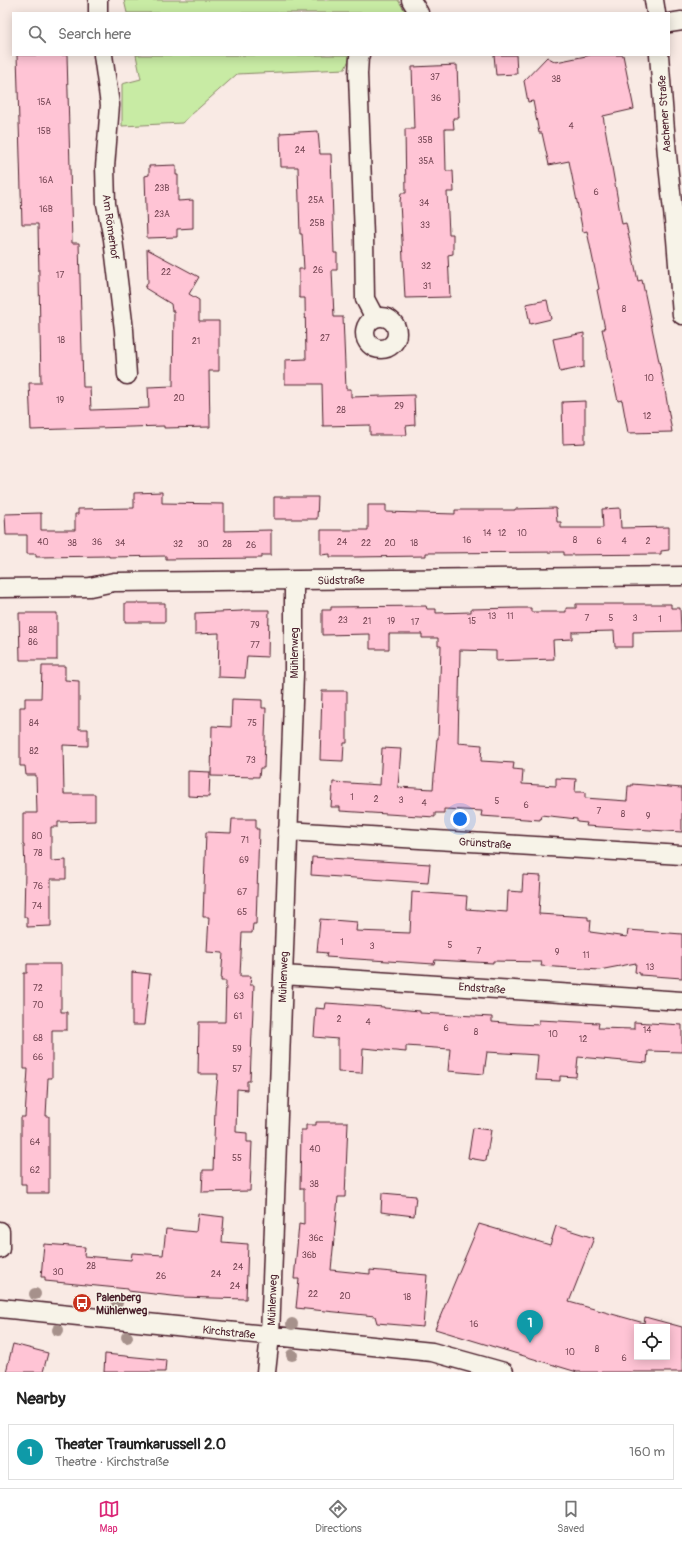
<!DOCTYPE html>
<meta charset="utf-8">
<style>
body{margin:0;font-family:Pangolin,sans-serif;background:#f6f6f6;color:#222}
.controls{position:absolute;right:12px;bottom:12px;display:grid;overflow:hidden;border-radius:0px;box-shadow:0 2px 10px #0003}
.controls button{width:36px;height:36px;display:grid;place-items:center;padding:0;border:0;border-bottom:1px solid #e0e0e0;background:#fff;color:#222;font:20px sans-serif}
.you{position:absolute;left:460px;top:819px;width:14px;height:14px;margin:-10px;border:3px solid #fff;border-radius:50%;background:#1a73e8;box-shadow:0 0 0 6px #1a73e833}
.badge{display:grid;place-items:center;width:26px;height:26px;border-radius:50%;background:#db2777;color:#fff;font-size:13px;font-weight:700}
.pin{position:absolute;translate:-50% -33px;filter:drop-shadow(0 1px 2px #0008)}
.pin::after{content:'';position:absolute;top:21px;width:14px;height:12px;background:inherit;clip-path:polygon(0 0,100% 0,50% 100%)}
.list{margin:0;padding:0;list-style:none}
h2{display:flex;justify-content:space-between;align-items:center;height:52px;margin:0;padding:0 16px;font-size:17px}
h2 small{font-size:13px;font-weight:400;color:#767676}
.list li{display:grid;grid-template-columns:26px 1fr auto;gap:12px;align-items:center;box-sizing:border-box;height:56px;margin:0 8px 8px;padding:0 8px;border:1px solid #e0e0e0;border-radius:0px}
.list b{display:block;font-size:15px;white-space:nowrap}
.list p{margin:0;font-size:13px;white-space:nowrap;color:#767676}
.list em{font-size:13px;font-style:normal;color:#767676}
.icon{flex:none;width:22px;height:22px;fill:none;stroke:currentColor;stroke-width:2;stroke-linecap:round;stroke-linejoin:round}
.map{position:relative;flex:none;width:682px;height:1372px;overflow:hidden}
.search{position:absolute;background:#fff;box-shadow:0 2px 10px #0003;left:12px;right:12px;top:12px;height:44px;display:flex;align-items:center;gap:10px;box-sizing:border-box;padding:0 14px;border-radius:0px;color:#767676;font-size:15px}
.sheet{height:116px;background:#fff}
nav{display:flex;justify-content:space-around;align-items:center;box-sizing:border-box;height:56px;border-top:1px solid #e0e0e0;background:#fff;font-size:11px;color:#767676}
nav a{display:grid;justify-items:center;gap:2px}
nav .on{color:#db2777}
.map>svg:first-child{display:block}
</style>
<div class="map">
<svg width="682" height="1372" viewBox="0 0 682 1372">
<rect width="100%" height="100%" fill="#f9eae4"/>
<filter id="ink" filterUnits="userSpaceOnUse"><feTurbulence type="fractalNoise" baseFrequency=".025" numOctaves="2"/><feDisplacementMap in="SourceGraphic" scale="8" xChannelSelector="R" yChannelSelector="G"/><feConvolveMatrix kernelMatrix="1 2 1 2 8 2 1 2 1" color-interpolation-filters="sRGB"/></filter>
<g filter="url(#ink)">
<path fill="#c8eba4" stroke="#898568" d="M 124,0 L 398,0 L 405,11 L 405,13 L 127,13 Z
M 136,55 L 351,55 L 345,69 L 237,74 L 182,123 L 122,126 L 122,84 L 141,79 Z"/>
<path fill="#ffc4d5" stroke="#4a1f2b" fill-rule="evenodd" d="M 17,55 L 67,55 L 72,243 L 79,243 L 83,387 L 90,387 L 91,410 L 149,408 L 148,387 L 173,386 L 174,311 L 172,311 L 171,304 L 145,288 L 148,282 L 147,249 L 199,277 L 189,294 L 199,300 L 199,321 L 219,321 L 219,371 L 209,371 L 210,427 L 164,428 L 164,426 L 31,430 L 29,383 L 41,383 L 38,224 L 22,224 Z
M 494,55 L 516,55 L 517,74 L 496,75 Z
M 591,55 L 623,55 L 634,109 L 603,116 L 622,224 L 626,223 L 638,281 L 642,280 L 665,390 L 672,432 L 628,433 L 622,400 L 618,401 L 602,329 L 605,329 L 597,290 L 599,289 L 587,231 L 583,232 L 569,161 L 549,165 L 542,133 L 539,133 L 533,101 L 528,102 L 524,81 L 547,57 L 556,62 Z
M 457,65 L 459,118 L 453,118 L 454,129 L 445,129 L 446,171 L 453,171 L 454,192 L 447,192 L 449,234 L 453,234 L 453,254 L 448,255 L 450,297 L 405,298 L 400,202 L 401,193 L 406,193 L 405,129 L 414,129 L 412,67 Z
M 318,131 L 320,154 L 331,154 L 334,253 L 337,253 L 337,270 L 332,270 L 334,317 L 343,317 L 346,389 L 351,389 L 351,397 L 414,395 L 415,425 L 406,426 L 407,435 L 370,435 L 370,425 L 323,426 L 322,384 L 285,384 L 285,360 L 306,359 L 305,298 L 299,298 L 299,269 L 304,269 L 302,234 L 300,234 L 298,167 L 281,167 L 280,133 Z
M 176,165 L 176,175 L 178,175 L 178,201 L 193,200 L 193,228 L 177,229 L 177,237 L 147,238 L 145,176 L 149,175 L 149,166 Z
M 547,300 L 551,319 L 530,324 L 526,304 Z
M 584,333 L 584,367 L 560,372 L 553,339 Z
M 585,401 L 585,443 L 563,444 L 562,402 Z
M 162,492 L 162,503 L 224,504 L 224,531 L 271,530 L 271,555 L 262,555 L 262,558 L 166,559 L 166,556 L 109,557 L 109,556 L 36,557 L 36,554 L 27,554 L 27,535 L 6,535 L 5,514 L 41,513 L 41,530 L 75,530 L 75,514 L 78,514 L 78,509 L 134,508 L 134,493 Z
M 274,497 L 318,497 L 317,519 L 274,519 Z
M 368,505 L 386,505 L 386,512 L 455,514 L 455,510 L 515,510 L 515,509 L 556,508 L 557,522 L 561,522 L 561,528 L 603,528 L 602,509 L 620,508 L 621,528 L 669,527 L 669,550 L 661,551 L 661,554 L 564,555 L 564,552 L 426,553 L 426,556 L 354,557 L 330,557 L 330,554 L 321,555 L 321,530 L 368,530 Z
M 125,603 L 165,603 L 165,622 L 125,622 Z
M 576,604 L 671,604 L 671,608 L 680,608 L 681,631 L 633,632 L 633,647 L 615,647 L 614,631 L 572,632 L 572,639 L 553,640 L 554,659 L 496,661 L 496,651 L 460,650 L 458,743 L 482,745 L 481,761 L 514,763 L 513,769 L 523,770 L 522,784 L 556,786 L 556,778 L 576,779 L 575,792 L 585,792 L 585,798 L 627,801 L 628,786 L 632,786 L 632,784 L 682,788 L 682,832 L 586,826 L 587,823 L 577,822 L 577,819 L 541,815 L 540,820 L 481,816 L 482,811 L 444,809 L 444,813 L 435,813 L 435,817 L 340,811 L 340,807 L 331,807 L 333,782 L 380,785 L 382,748 L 401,749 L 398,787 L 433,789 L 437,739 L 438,739 L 441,646 L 438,646 L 438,638 L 422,638 L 422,634 L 389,634 L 389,649 L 370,649 L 370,634 L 322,635 L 322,610 L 331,610 L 331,607 L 426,606 L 427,609 L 436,609 L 436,613 L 471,612 L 471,609 L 519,608 L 531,608 L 531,612 L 566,612 L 566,608 L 576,608 Z
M 242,610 L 269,610 L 268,657 L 247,656 L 245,678 L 218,677 L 219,633 L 195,634 L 195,613 L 242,611 Z
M 19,613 L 57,613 L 57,660 L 20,660 Z
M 42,666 L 65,666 L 65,680 L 79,681 L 79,729 L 88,729 L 88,746 L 63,745 L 64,794 L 95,794 L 95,821 L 58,822 L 58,827 L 51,827 L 51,861 L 66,860 L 66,879 L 51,879 L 51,926 L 27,927 L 27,917 L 24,917 L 25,870 L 24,845 L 23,845 L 23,813 L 37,813 L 36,775 L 26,775 L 25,766 L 20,766 L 20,707 L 25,707 L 25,698 L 41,698 Z
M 322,691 L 347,691 L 347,743 L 344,743 L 343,761 L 320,760 Z
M 232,699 L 262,700 L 262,708 L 266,708 L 264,768 L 260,768 L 259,777 L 211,776 L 212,726 L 231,727 Z
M 188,771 L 210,772 L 209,797 L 188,796 Z
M 232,819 L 256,819 L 256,829 L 259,829 L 256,924 L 253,924 L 252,933 L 242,933 L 240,976 L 251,976 L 250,985 L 254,985 L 250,1081 L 247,1081 L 247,1090 L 237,1089 L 236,1132 L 247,1133 L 247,1142 L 252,1142 L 250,1191 L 202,1192 L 203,1170 L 213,1170 L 215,1109 L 218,1074 L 198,1074 L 199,1022 L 225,1022 L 226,981 L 221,981 L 223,953 L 207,952 L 209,917 L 203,917 L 206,832 L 231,833 Z
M 312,857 L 430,864 L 428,883 L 311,875 Z
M 523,875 L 541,876 L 539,914 L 588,917 L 588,920 L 591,920 L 590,932 L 627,937 L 628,930 L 682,934 L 682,978 L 640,975 L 640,973 L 635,972 L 636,963 L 599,970 L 541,966 L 542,962 L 493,961 L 493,963 L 435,960 L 434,964 L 326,957 L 327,953 L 317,952 L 320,919 L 357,922 L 356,931 L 410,933 L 412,892 L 467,896 L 466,909 L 507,912 L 508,891 L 522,892 Z
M 27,964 L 61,964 L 61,1012 L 67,1012 L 67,1030 L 52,1030 L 52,1078 L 48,1078 L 46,1116 L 49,1116 L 49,1193 L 26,1193 L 26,1184 L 21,1184 L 21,1117 L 25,1117 L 28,1069 L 24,1069 L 24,973 L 27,973 Z
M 132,972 L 150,974 L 144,1025 L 132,1025 Z
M 326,1003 L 384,1007 L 384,1008 L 420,1011 L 420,1013 L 492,1017 L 492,1022 L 517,1024 L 539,1025 L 539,1020 L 599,1023 L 598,1028 L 634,1029 L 634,1022 L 682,1025 L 682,1052 L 648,1051 L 647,1063 L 578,1057 L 576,1077 L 560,1076 L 560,1081 L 536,1080 L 538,1055 L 487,1052 L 484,1074 L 448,1071 L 450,1049 L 406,1046 L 406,1052 L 363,1048 L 362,1073 L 338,1072 L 338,1039 L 314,1037 L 316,1008 L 325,1009 Z
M 316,1122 L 348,1122 L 345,1197 L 338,1197 L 331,1270 L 370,1274 L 370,1270 L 427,1275 L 423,1327 L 377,1323 L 375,1316 L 296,1308 L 299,1279 L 294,1279 L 297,1247 L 299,1224 L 304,1225 L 304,1189 L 300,1189 L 301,1130 L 306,1130 L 306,1125 L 316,1125 Z
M 473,1128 L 491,1130 L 486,1161 L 468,1158 Z
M 382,1193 L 416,1196 L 414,1216 L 381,1212 Z
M 198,1214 L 224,1217 L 222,1242 L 248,1244 L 246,1299 L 181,1297 L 128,1291 L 128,1289 L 45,1281 L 45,1277 L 41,1277 L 44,1244 L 85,1247 L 84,1256 L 131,1260 L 132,1253 L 163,1255 L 166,1229 L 196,1232 Z
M 479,1224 L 550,1245 L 556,1226 L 594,1238 L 569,1302 L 644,1323 L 645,1317 L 682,1327 L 682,1372 L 577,1372 L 435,1329 ZM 637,1327 L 667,1327 L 667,1357 L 637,1357 Z
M 13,1344 L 48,1353 L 43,1372 L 6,1372 Z
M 105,1354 L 166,1360 L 165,1372 L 104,1372 Z"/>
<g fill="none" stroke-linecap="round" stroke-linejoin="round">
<g stroke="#4a1f2b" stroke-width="21">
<path id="minor" d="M 98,0 L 98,13
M 411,0 L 419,13
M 654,0 L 656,13
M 669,23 L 682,21
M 103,55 L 110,105 L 105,167 L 106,204 L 113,239 L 124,330 L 127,375
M 360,55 L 359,57 L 358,74 L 364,237 L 365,299 L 375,318
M 659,55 L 667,155 L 676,239 L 682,315
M365 333a16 16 0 1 1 32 0a16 16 0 1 1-32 0Z
M 0,588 L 90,587 L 114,582 L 682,576
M 287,831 L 682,855
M 283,975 L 682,1001
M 0,1231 L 0,1249
M 0,1308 L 432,1352 L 504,1372
M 266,1372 L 270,1336 L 294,674 L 294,581"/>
</g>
<use href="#minor" stroke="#f7f3e8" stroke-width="18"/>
</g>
<g fill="#a6918b">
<circle cx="35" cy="1294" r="6"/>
<circle cx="117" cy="1303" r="6"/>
<circle cx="292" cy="1324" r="6"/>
<circle cx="58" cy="1330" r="6"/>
<circle cx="127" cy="1337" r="6"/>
<circle cx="292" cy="1355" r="6"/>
</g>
</g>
<defs>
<g id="bus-disc" transform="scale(1)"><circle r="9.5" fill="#c8321e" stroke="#f7f3e8"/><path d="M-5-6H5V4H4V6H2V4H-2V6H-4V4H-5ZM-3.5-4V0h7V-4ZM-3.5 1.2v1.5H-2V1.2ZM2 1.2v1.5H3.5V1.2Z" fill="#fff"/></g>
</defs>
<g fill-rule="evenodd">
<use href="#bus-disc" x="82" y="1303"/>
</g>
<g text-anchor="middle" stroke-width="3" stroke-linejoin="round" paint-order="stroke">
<g font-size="9" fill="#774856">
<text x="435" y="80">37</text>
<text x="556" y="82">38</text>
<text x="436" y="101">36</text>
<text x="44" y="105">15A</text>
<text x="571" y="129">4</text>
<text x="44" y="134">15B</text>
<text x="425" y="143">35B</text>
<text x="300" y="153">24</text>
<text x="426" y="164">35A</text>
<text x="46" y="183">16A</text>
<text x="162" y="191">23B</text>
<text x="596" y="195">6</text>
<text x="316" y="203">25A</text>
<text x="424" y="206">34</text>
<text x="46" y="212">16B</text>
<text x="162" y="217">23A</text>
<text x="317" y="226">25B</text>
<text x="425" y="228">33</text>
<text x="426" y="269">32</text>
<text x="318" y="273">26</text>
<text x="166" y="275">22</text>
<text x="60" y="278">17</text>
<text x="427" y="289">31</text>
<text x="624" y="312">8</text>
<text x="325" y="341">27</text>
<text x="61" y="343">18</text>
<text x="196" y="344">21</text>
<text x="649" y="381">10</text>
<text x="179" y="401">20</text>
<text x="60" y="403">19</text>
<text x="399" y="409">29</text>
<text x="341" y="413">28</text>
<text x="647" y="419">12</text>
<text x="487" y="536">14</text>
<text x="502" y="536">12</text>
<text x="522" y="536">10</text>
<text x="467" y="543">16</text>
<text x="575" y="543">8</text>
<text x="599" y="544">6</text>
<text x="624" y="544">4</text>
<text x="648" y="544">2</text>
<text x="43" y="545">40</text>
<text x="97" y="545">36</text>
<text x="342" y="545">24</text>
<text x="72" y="546">38</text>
<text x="120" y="546">34</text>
<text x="366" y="546">22</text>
<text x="390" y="546">20</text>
<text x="414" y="546">18</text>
<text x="178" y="547">32</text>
<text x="203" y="547">30</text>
<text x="227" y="547">28</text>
<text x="251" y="548">26</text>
<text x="492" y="619">13</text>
<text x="510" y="619">11</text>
<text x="587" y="621">7</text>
<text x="611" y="621">5</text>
<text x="635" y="621">3</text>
<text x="660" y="622">1</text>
<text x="343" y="623">23</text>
<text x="367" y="624">21</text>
<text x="391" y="624">19</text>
<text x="472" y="624">15</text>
<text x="415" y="625">17</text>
<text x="255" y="628">79</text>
<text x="33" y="633">88</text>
<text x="33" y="645">86</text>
<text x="255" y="648">77</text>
<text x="34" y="726">84</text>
<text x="252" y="726">75</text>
<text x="34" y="754">82</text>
<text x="251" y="763">73</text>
<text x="352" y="800">1</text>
<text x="376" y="802">2</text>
<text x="401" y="803">3</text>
<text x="497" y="804">5</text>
<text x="424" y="806">4</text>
<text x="526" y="808">6</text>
<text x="599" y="814">7</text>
<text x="623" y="817">8</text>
<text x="648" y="819">9</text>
<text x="37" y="839">80</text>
<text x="245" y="843">71</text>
<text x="38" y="856">78</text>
<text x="244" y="863">69</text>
<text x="38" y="889">76</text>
<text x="242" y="895">67</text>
<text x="37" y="909">74</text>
<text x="242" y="915">65</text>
<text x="342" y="945">1</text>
<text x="450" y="948">5</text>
<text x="372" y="949">3</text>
<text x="479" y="954">7</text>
<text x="557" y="955">9</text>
<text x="586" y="958">11</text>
<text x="650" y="970">13</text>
<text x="38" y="991">72</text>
<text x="239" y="999">63</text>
<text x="38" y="1008">70</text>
<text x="238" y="1019">61</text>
<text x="339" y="1022">2</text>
<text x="368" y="1025">4</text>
<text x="446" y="1031">6</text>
<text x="647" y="1033">14</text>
<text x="476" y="1035">8</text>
<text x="553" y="1037">10</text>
<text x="38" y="1041">68</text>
<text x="583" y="1042">12</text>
<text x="237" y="1052">59</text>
<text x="38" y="1060">66</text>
<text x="237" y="1072">57</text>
<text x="35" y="1145">64</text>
<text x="315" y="1152">40</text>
<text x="237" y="1161">55</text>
<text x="35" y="1173">62</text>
<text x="314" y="1187">38</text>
<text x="316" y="1241">36c</text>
<text x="309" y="1258">36b</text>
<text x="91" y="1269">28</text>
<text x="238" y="1270">24</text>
<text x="58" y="1275">30</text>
<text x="216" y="1277">24</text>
<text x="161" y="1279">26</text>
<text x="235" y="1289">24</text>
<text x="313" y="1297">22</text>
<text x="345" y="1299">20</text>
<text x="407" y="1300">18</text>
<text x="474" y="1327">16</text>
<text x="597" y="1352">8</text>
<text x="570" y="1355">10</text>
<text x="624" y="1361">6</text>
</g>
<g font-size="11" fill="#4a1f2b" stroke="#f7f3e8">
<text transform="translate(664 114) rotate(-94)" y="4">Aachener Straße</text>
<text transform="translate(111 227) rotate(82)" y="4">Am Römerhof</text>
<text transform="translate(341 580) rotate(-1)" y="4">Südstraße</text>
<text transform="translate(294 653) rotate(-90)" y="4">Mühlenweg</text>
<text transform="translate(485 843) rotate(4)" y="4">Grünstraße</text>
<text transform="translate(283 977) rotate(-88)" y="4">Mühlenweg</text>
<text transform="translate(482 988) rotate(4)" y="4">Endstraße</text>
<text transform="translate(272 1300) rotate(-88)" y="4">Mühlenweg</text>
<text transform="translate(229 1332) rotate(6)" y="4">Kirchstraße</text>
</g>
<g font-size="11" font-weight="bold" fill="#4a1f2b" stroke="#f7f3e8" text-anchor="start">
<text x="96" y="1301">Palenberg<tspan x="96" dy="13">Mühlenweg</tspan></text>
</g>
</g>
</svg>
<div class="controls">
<button><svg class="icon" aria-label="locate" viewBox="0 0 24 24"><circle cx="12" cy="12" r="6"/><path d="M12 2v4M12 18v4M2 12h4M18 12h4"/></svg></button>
</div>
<div class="you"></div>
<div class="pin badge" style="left:530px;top:1343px;background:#0f9aa8">1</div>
<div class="search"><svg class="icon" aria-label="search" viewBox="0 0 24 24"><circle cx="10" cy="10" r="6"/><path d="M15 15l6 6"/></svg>Search here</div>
</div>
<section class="sheet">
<h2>Nearby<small></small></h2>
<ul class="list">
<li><span class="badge" style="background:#0f9aa8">1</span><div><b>Theater Traumkarussell 2.0</b><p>Theatre · Kirchstraße</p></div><em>160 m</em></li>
</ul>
</section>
<nav>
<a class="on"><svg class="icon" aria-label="map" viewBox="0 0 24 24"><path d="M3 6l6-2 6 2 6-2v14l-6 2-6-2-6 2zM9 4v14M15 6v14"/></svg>Map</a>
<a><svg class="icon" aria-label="directions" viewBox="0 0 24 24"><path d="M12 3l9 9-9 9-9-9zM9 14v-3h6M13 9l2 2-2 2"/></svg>Directions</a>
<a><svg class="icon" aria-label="saved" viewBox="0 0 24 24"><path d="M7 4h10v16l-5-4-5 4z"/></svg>Saved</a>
</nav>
